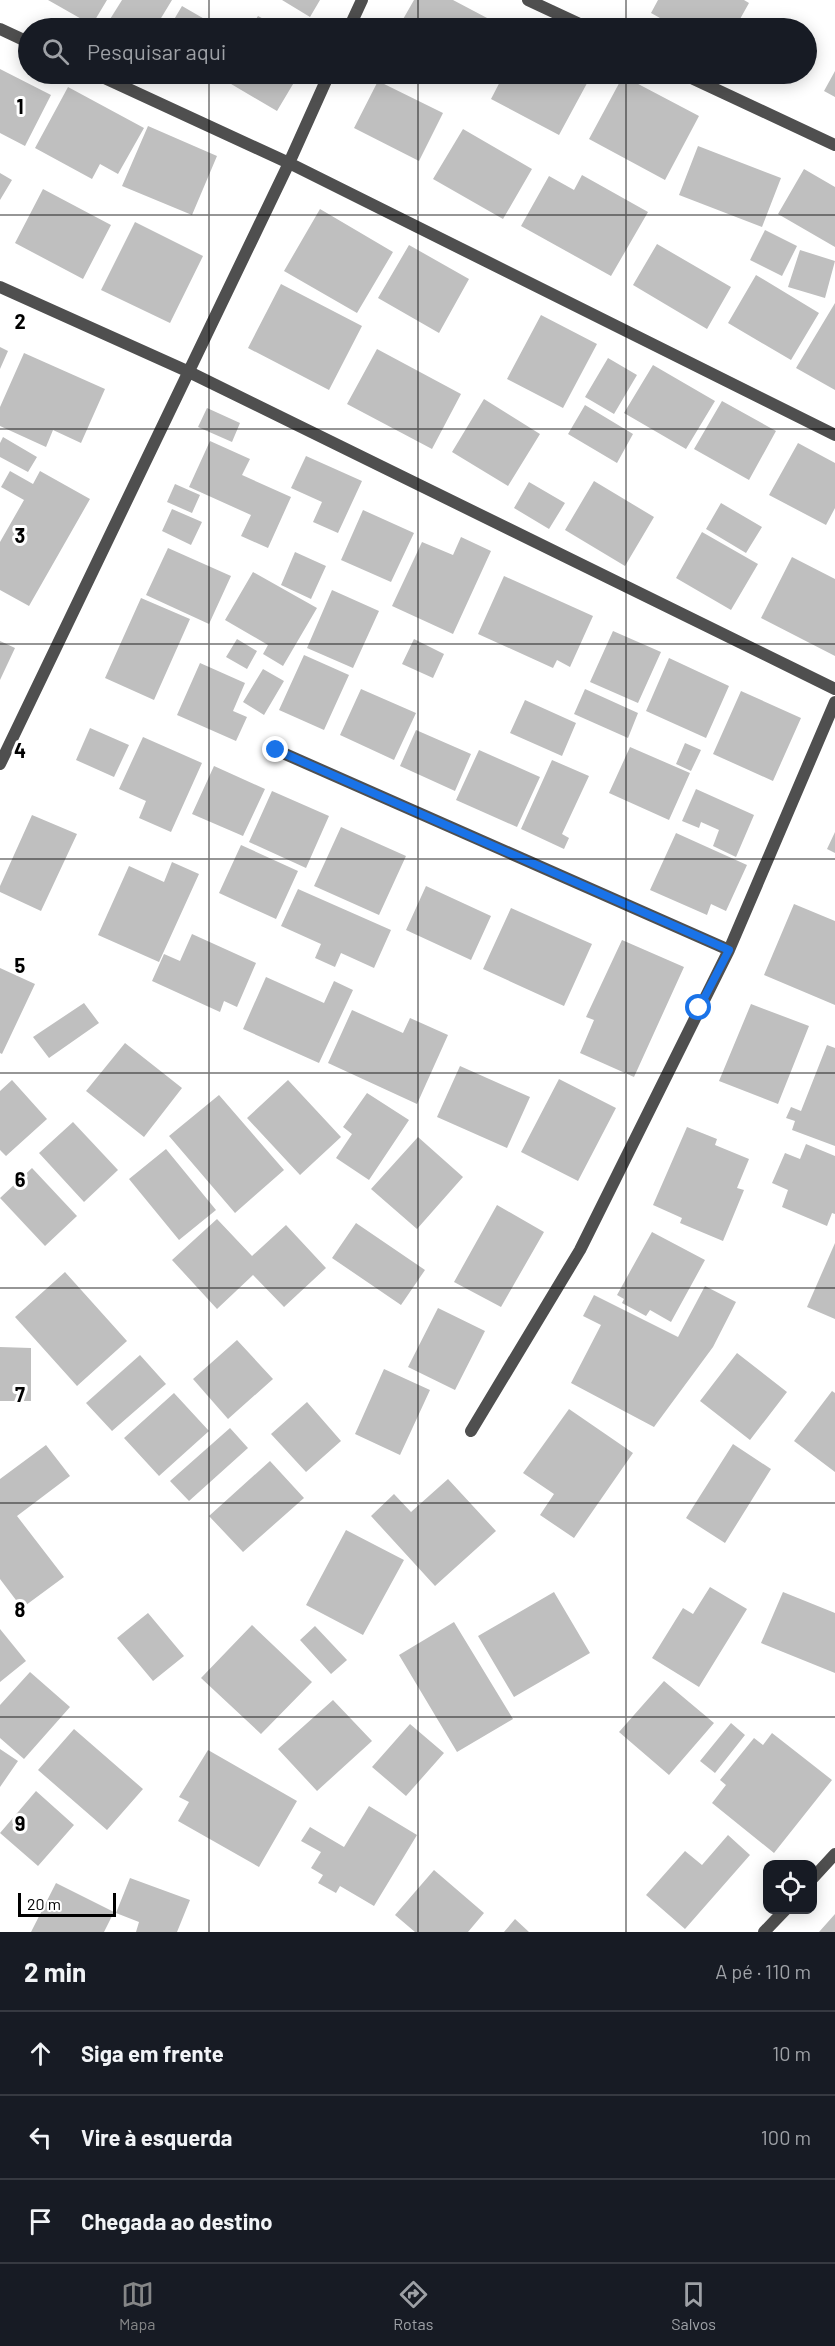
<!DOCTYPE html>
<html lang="pt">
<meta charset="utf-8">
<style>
body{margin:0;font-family:Barlow,sans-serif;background:#242831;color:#f1f3f6}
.controls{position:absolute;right:18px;bottom:18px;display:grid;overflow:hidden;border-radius:12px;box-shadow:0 3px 15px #0003}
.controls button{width:54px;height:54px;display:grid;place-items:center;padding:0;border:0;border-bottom:2px solid #363941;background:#171b24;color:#f1f3f6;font:30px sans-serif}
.scale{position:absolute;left:18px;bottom:15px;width:98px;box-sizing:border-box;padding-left:6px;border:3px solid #000;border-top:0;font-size:16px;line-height:21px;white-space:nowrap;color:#000;-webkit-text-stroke:4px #fff;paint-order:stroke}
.stop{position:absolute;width:18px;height:18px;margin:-14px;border:4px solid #1a73e8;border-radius:50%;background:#fff}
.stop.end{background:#1a73e8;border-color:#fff;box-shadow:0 2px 6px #0008}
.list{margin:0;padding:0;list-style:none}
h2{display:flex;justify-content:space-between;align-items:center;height:78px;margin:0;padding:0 24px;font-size:26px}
h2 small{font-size:20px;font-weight:400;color:#9ea1a6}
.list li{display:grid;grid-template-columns:39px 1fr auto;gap:18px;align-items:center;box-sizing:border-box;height:84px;padding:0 24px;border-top:2px solid #363941}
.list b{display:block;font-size:22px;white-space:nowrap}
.list em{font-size:20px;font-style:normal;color:#9ea1a6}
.icon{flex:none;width:33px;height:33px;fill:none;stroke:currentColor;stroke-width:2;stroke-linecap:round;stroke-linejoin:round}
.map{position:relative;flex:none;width:835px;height:1932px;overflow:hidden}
.search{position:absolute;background:#171b24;box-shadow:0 3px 15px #0003;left:18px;right:18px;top:18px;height:66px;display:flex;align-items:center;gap:15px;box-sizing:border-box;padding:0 21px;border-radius:33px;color:#9ea1a6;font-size:22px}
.sheet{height:330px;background:#171b24}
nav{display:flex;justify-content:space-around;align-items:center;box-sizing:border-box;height:84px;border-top:2px solid #363941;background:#171b24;font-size:16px;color:#9ea1a6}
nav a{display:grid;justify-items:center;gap:3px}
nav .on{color:#858687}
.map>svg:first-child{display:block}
</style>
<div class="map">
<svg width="835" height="1932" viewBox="0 0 835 1932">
<rect width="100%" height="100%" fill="#fff"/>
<path fill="#bfbfbf" d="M 48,0 L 107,0 L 92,25 Z
M 122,0 L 172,0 L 155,28 L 114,28 L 107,24 Z
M 282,0 L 320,0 L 310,17 Z
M 414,0 L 453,0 L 506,28 L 398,28 Z
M 658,0 L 744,0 L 749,3 L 735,28 L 678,28 L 651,13 Z
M 182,6 L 220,28 L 169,28 Z
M 258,16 L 280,28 L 250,28 Z
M 0,69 L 51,95 L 25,146 L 0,133 Z
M 835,71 L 835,97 L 824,91 Z
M 191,74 L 211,74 L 206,82 Z
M 223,74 L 299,74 L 277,111 L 221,78 Z
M 504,74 L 592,74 L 559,135 L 491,99 Z
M 623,76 L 699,116 L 665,180 L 589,139 Z
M 378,81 L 443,113 L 419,161 L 354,128 Z
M 68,87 L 144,128 L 118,174 L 100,164 L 92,179 L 35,148 Z
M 148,126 L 217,156 L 192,215 L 122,186 Z
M 463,129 L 532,169 L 503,219 L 433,179 Z
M 698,146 L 781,178 L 762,227 L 679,195 Z
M 804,169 L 835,187 L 835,247 L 778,214 Z
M 0,173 L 12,180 L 0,200 Z
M 582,175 L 648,212 L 611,276 L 521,226 L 549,176 L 574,190 Z
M 43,189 L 111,225 L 83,279 L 15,243 Z
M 320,209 L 393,252 L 357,313 L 284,271 Z
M 135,222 L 203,256 L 170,323 L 101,290 Z
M 765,230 L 797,246 L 782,276 L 750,260 Z
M 657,244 L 731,287 L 707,329 L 633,285 Z
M 409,245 L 469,279 L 439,333 L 378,298 Z
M 800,250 L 835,261 L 825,298 L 788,287 Z
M 756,275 L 819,313 L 791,360 L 728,323 Z
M 281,284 L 362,326 L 329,390 L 248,348 Z
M 835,303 L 835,390 L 796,368 Z
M 541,315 L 597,344 L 563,408 L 507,379 Z
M 0,347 L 8,351 L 0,369 Z
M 377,349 L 461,394 L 432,449 L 347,404 Z
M 24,353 L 105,389 L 81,443 L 53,430 L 46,447 L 0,426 L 0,407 Z
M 608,358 L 637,375 L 614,414 L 585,397 Z
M 653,365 L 715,401 L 686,449 L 624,413 Z
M 484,399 L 540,434 L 508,486 L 452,452 Z
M 722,401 L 776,431 L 749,480 L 694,449 Z
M 585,405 L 633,434 L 617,463 L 568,434 Z
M 207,408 L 240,423 L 232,442 L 198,427 Z
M 3,437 L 37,457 L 28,472 L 0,457 L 0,443 Z
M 210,441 L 250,459 L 242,475 L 291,497 L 268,548 L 241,536 L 251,515 L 189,487 Z
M 798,443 L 835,463 L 835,508 L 826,525 L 769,495 Z
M 306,456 L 362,481 L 338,533 L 313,522 L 322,502 L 291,488 Z
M 10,471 L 33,484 L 40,471 L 90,499 L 29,606 L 0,590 L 0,542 L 24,500 L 1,487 Z
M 594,481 L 654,517 L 625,566 L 565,530 Z
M 529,482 L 565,503 L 549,529 L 514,508 Z
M 175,484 L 200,495 L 192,513 L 167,502 Z
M 721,503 L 762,527 L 746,553 L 706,529 Z
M 172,509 L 202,522 L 191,545 L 162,531 Z
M 363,510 L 414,533 L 391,582 L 341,560 Z
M 702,532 L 758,564 L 731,610 L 676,578 Z
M 461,537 L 491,551 L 453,634 L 392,606 L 422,542 L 453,555 Z
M 168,548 L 231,576 L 209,624 L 146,595 Z
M 295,552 L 326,566 L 311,599 L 281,585 Z
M 792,557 L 835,579 L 835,656 L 761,618 Z
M 253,572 L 317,608 L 283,666 L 263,654 L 268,645 L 225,620 Z
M 504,576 L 593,616 L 570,667 L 557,660 L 553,668 L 478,634 Z
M 332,590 L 379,611 L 353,668 L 307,648 Z
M 141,598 L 190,619 L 154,700 L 105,678 Z
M 613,631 L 661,652 L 638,703 L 590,682 Z
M 237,639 L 257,651 L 247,669 L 226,657 Z
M 414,639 L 444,654 L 433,678 L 402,664 Z
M 0,641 L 15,648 L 0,680 Z
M 304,655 L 349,675 L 324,730 L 279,710 Z
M 669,658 L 729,686 L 706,738 L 646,711 Z
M 200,663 L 245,683 L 233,711 L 247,717 L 236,741 L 177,715 Z
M 263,669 L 284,681 L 264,715 L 243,702 Z
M 361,689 L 416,713 L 394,760 L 340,735 Z
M 585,689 L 638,713 L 628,738 L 574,714 Z
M 741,691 L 801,718 L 773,781 L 713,754 Z
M 525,700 L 576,723 L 562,756 L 510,733 Z
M 90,728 L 129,745 L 114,777 L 76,760 Z
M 416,730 L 471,754 L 455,791 L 400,766 Z
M 143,737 L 202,763 L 171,832 L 139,818 L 146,801 L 119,789 Z
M 685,743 L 701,750 L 691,771 L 676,764 Z
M 630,747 L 690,773 L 669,820 L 609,793 Z
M 479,750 L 540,777 L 517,827 L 456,800 Z
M 552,760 L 589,776 L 562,834 L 569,838 L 564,849 L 521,829 Z
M 214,766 L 265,789 L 243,836 L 192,814 Z
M 696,789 L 754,815 L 736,857 L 713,846 L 719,830 L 701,822 L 699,828 L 682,821 Z
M 272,791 L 329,816 L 306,868 L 249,842 Z
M 32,815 L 77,834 L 41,911 L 0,892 L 0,886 Z
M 341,827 L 406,856 L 379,915 L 314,886 Z
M 835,832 L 835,853 L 827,849 Z
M 676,833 L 747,865 L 726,911 L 711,904 L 707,915 L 650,890 Z
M 241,845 L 298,871 L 276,919 L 219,893 Z
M 172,862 L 199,874 L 159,962 L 98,935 L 129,866 L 164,882 Z
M 426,886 L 491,916 L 471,960 L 406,930 Z
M 298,889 L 391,930 L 374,968 L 341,953 L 335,967 L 315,958 L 321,944 L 281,926 Z
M 794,904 L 835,921 L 835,1005 L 764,975 Z
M 511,908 L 592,944 L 564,1006 L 483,969 Z
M 192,934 L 256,963 L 237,1007 L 224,1001 L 220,1012 L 152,981 L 164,954 L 180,961 Z
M 622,940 L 684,967 L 634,1077 L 580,1053 L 594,1020 L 586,1017 Z
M 0,968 L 35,984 L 2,1054 L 0,1053 Z
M 266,977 L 324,1003 L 334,981 L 353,990 L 319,1063 L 243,1029 Z
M 84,1003 L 99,1023 L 49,1058 L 33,1037 Z
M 751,1004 L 809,1026 L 778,1104 L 719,1081 Z
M 352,1010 L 403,1033 L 410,1018 L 448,1035 L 417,1104 L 328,1063 Z
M 125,1043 L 182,1088 L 144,1137 L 86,1091 Z
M 827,1045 L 835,1048 L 835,1146 L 792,1130 L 795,1121 L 786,1118 L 791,1107 L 801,1111 Z
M 460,1066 L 530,1097 L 507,1148 L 437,1117 Z
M 559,1079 L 616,1108 L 578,1181 L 521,1152 Z
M 12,1080 L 47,1119 L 6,1156 L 0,1150 L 0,1091 Z
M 288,1080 L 341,1137 L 300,1175 L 247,1118 Z
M 367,1093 L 409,1120 L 369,1180 L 336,1158 L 352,1134 L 343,1127 Z
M 219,1095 L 284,1170 L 235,1213 L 169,1136 Z
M 73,1122 L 118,1170 L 84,1202 L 39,1153 Z
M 687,1127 L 717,1139 L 715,1145 L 749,1159 L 737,1188 L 744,1190 L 723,1241 L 680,1223 L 682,1218 L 653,1205 Z
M 418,1137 L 463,1177 L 417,1229 L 371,1189 Z
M 806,1144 L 835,1156 L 835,1214 L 832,1213 L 827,1226 L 782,1207 L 788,1190 L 772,1183 L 785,1153 L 800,1159 Z
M 166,1149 L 216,1210 L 179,1240 L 129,1179 Z
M 32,1168 L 77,1216 L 45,1246 L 0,1198 Z
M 497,1205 L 544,1232 L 501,1307 L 454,1282 Z
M 217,1219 L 252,1256 L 286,1225 L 326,1268 L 284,1307 L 253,1275 L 217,1309 L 172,1260 Z
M 356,1223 L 425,1270 L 401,1305 L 332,1258 Z
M 652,1232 L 705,1260 L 671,1322 L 650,1310 L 646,1316 L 622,1303 L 624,1299 L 617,1295 Z
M 835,1243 L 835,1319 L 807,1307 Z
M 65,1272 L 127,1341 L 77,1386 L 15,1317 Z
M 705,1286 L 736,1302 L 713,1347 L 654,1427 L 571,1383 L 601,1325 L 583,1316 L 594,1295 L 678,1337 Z
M 438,1308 L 485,1331 L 455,1390 L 408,1367 Z
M 237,1340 L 273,1379 L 228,1419 L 193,1379 Z
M 0,1347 L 31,1348 L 31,1401 L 0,1401 Z
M 737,1353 L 787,1392 L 750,1440 L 700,1401 Z
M 140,1355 L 166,1384 L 112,1431 L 86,1403 Z
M 384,1369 L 430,1390 L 400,1455 L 355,1434 Z
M 832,1391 L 835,1393 L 835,1472 L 794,1441 Z
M 174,1393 L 209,1431 L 159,1476 L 124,1438 Z
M 307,1402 L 341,1441 L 306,1472 L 271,1434 Z
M 569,1409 L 633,1453 L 574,1538 L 540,1515 L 554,1494 L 523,1473 Z
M 230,1428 L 248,1448 L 189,1501 L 170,1481 Z
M 733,1444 L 771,1469 L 725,1543 L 686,1518 Z
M 46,1445 L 70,1476 L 17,1516 L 64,1577 L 22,1608 L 0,1579 L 0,1479 Z
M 270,1461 L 304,1498 L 243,1552 L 209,1516 Z
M 448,1479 L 496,1531 L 435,1586 L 371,1516 L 394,1494 L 411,1512 Z
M 346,1530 L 404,1560 L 363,1635 L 306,1605 Z
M 710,1587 L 747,1609 L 699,1687 L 652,1658 L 683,1608 L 693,1614 Z
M 554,1592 L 590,1653 L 514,1697 L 478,1636 Z
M 783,1592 L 835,1613 L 835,1673 L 761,1643 Z
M 148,1613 L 184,1656 L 153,1681 L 117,1638 Z
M 454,1622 L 513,1719 L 457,1752 L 399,1655 Z
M 252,1625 L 312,1682 L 261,1734 L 201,1678 Z
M 315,1626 L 347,1660 L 331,1674 L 300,1640 Z
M 0,1629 L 26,1661 L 0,1682 Z
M 30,1672 L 70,1707 L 24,1759 L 0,1738 L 0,1705 Z
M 664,1681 L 714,1723 L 669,1775 L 619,1732 Z
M 333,1700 L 372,1741 L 317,1791 L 278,1749 Z
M 731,1723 L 745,1735 L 715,1773 L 700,1761 Z
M 410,1724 L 444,1753 L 406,1796 L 372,1767 Z
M 74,1729 L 143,1789 L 107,1830 L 38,1770 Z
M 772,1733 L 832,1780 L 774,1853 L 712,1803 L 726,1785 L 720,1780 L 754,1738 L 763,1745 Z
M 0,1749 L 18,1761 L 0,1787 Z
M 208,1750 L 297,1801 L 259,1867 L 178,1821 L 189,1802 L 179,1797 Z
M 36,1791 L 74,1825 L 38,1866 L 0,1833 Z
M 369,1806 L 417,1835 L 374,1906 L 340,1886 L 336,1893 L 318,1883 L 323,1875 L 311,1868 L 321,1852 L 301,1841 L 310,1827 L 344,1847 Z
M 728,1835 L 750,1855 L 685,1929 L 646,1895 L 685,1851 L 702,1865 Z
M 434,1870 L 484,1913 L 468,1932 L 415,1932 L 395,1915 Z
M 130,1878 L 190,1900 L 177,1932 L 136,1932 L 139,1922 L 116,1913 Z
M 56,1883 L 114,1912 L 104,1932 L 31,1932 Z
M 835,1914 L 835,1932 L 819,1932 Z
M 515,1919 L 529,1932 L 504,1932 Z"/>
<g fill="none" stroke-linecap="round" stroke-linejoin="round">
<path stroke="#4f4f4f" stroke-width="12" d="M 528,0 L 588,28
M 349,28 L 362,0
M 0,29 L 28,42
M 96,74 L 289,163 L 835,435
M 683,74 L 835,145
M 0,287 L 187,371 L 835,689
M 276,750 L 729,950
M 0,764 L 289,163 L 329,74
M 471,1431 L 580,1250 L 729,950 L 835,702
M 812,1879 L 835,1854
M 764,1932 L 785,1910"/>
</g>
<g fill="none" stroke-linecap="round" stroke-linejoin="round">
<path stroke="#1a73e8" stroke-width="8" d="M 276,750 L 729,950 L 699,1008"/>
</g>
<path fill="none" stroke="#000" stroke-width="1.5" stroke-opacity="0.55" d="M 209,0 L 209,28M 418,0 L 418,28M 626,0 L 626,28M 209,74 L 209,1932M 418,74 L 418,1932M 626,74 L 626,1932M 0,215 L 835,215M 0,429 L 835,429M 0,644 L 835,644M 0,859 L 835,859M 0,1073 L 835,1073M 0,1288 L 835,1288M 0,1503 L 835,1503M 0,1717 L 835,1717"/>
<g font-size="20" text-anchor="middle" font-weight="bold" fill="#000" stroke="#fff" stroke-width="6" stroke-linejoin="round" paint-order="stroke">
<text x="20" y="114">1</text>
<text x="20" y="329">2</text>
<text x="20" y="543">3</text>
<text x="20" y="758">4</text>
<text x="20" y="973">5</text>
<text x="20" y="1187">6</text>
<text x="20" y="1402">7</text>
<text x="20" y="1617">8</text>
<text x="20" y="1831">9</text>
</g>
</svg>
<div class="controls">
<button><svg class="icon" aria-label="locate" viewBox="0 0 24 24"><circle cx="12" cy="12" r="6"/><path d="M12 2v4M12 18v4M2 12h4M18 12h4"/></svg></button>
</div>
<div class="scale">20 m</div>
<div class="stop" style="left:699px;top:1008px"></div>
<div class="stop end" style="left:276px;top:750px"></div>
<div class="search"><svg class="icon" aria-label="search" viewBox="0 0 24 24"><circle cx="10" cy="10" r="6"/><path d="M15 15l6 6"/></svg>Pesquisar aqui</div>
</div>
<section class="sheet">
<h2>2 min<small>A pé · 110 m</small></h2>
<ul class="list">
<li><svg class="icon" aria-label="ahead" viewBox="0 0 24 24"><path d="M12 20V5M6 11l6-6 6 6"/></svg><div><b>Siga em frente</b></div><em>10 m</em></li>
<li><svg class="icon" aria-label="left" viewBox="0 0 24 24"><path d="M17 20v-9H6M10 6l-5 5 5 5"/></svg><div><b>Vire à esquerda</b></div><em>100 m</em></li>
<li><svg class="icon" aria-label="arrive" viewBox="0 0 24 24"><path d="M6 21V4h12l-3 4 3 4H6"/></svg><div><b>Chegada ao destino</b></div></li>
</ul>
</section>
<nav>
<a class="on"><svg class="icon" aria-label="map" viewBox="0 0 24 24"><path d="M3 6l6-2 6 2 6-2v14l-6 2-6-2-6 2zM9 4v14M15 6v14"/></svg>Mapa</a>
<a><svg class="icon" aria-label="directions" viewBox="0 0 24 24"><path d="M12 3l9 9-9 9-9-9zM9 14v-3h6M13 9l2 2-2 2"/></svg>Rotas</a>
<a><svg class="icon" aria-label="saved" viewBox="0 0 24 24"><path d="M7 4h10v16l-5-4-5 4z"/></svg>Salvos</a>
</nav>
